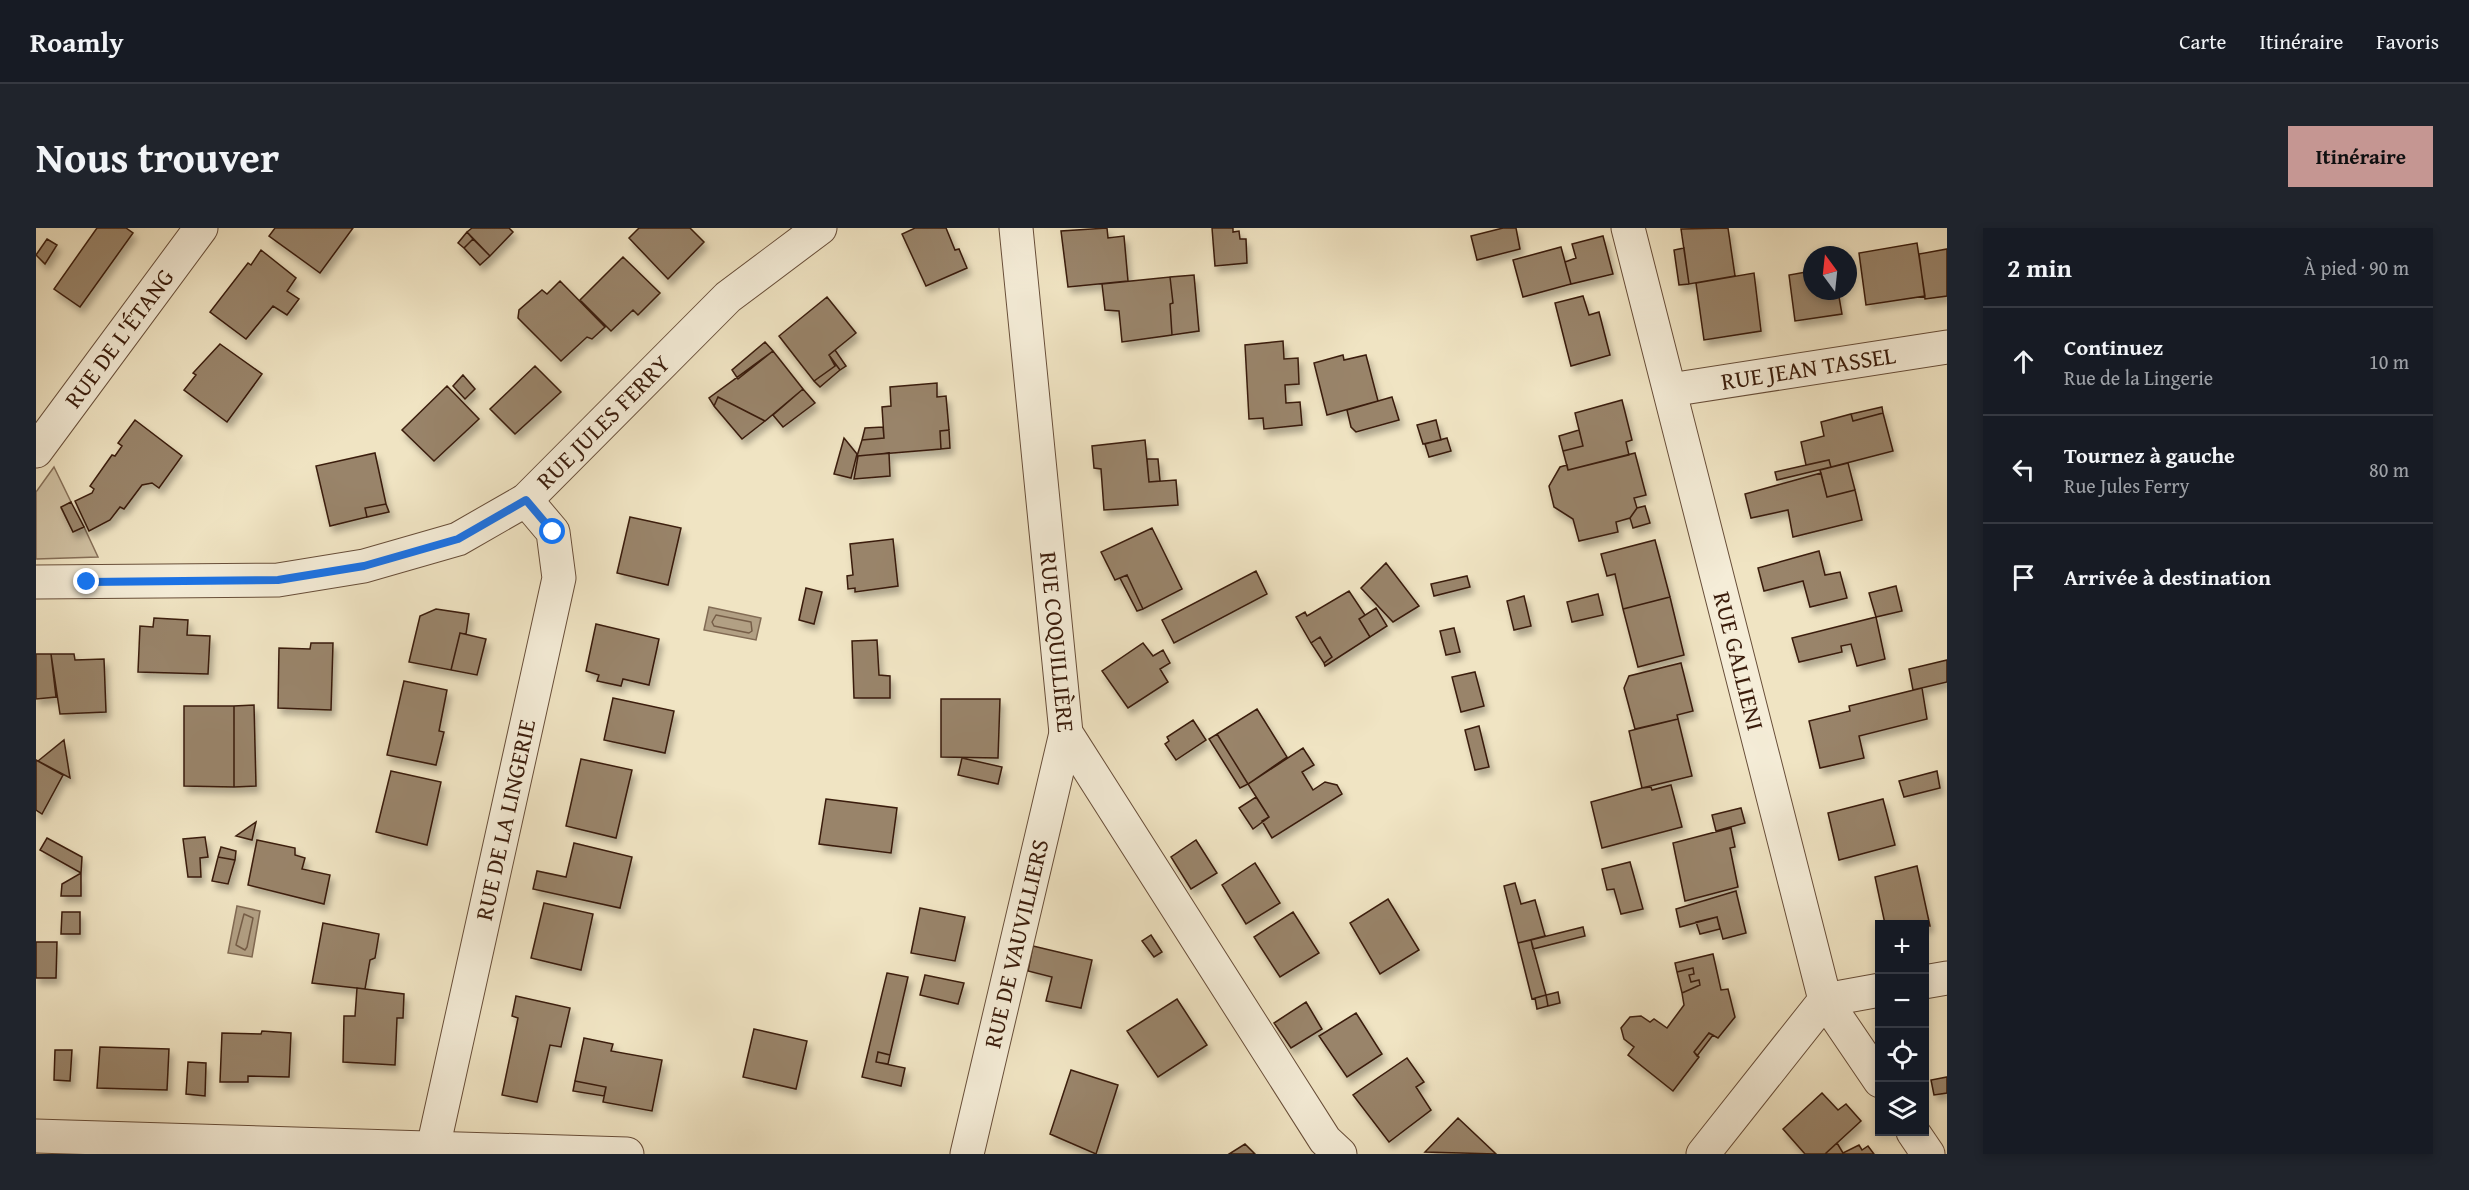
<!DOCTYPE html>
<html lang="fr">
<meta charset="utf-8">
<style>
body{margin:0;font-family:"Gentium Book Plus",serif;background:#20242c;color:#f1f3f6}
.controls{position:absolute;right:18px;bottom:18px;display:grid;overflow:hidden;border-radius:0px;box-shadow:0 3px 9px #0003}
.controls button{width:54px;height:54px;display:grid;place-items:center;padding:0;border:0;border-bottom:2px solid #363941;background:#171b24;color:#f1f3f6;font:30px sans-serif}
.compass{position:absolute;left:1767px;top:18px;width:54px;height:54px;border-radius:50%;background:#171b24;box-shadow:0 3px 9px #0003;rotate:345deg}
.stop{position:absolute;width:18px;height:18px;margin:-14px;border:4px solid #1a73e8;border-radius:50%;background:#fff}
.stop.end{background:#1a73e8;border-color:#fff;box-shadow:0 2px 6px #0008}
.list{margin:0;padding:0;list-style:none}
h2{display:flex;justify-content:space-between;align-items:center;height:78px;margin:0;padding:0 24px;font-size:26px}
h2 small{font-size:20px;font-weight:400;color:#9ea1a6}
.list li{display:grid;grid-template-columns:39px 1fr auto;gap:18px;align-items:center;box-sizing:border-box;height:108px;padding:0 24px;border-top:2px solid #363941}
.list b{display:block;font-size:22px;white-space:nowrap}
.list p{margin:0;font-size:20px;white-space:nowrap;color:#9ea1a6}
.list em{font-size:20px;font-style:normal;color:#9ea1a6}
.icon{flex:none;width:33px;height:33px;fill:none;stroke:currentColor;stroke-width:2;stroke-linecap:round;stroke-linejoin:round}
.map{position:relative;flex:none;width:1911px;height:926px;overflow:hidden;border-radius:0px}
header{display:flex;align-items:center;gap:36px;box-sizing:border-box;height:84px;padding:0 30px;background:#171b24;border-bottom:2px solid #363941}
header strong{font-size:28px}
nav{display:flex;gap:33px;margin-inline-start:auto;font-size:21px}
.intro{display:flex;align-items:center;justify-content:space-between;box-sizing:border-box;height:144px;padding:0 36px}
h1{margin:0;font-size:42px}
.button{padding:15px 27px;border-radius:0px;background:#c59692;color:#111;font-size:21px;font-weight:700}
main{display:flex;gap:36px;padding:0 36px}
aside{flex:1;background:#171b24;border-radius:0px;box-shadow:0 3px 9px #0003}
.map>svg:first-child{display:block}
</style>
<header>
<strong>Roamly</strong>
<nav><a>Carte</a><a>Itinéraire</a><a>Favoris</a></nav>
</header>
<div class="intro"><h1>Nous trouver</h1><a class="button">Itinéraire</a></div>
<main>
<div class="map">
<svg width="1911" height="926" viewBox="0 0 1911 926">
<defs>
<filter id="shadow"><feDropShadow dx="3.5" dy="6" stdDeviation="3" flood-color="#0004"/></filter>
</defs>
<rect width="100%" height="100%" fill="#f0e4c3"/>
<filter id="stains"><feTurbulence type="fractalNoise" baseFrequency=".00333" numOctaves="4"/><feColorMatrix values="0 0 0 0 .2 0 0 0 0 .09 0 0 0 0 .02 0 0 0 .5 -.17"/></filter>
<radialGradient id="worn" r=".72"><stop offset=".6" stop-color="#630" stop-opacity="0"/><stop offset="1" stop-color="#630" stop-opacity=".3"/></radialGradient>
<path fill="#d1c2a4" stroke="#866f58" stroke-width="1.5" d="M 18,239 L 35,274 L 25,280 L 37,303 L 48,299 L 62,329 L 0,331 L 0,264 Z"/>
<path fill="#b2a084" stroke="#826b54" stroke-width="1.5" d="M 673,379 L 725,390 L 720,412 L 668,402 Z
M 201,678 L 224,683 L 216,729 L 192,725 Z"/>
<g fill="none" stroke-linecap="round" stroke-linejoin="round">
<path stroke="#765e48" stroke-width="1.5" d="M 680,387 L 715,394 L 716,403 L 713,405 L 678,398 L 676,394 Z
M 208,686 L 217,690 L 211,719 L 209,722 L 200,717 Z"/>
</g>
<path fill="#99846b" stroke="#3a1c0b" stroke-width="1.5" filter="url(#shadow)" d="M 61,0 L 90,0 L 97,5 L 44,79 L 18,61 Z
M 239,0 L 317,0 L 284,45 L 233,8 Z
M 436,0 L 473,0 L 477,4 L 454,28 L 431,4 Z
M 603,0 L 654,0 L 668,14 L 632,51 L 593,10 Z
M 879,0 L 910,0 L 919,22 L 923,21 L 931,40 L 890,58 L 866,6 Z
M 1071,0 L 1072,10 L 1088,8 L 1092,53 L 1032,59 L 1025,3 Z
M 1176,0 L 1197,0 L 1197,4 L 1203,3 L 1204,11 L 1210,11 L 1211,35 L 1179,38 Z
M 1467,0 L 1480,0 L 1484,21 L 1441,32 L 1435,8 Z
M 1692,0 L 1699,48 L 1653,56 L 1645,1 Z
M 431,4 L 437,11 L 428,20 L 422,15 Z
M 1567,8 L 1577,46 L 1535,56 L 1529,34 L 1540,30 L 1536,16 Z
M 11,11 L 21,17 L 9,36 L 0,27 Z
M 437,11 L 454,28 L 444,37 L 428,20 Z
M 1881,15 L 1889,68 L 1830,77 L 1823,25 Z
M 1525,19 L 1535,56 L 1487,69 L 1477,32 Z
M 1648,20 L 1653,56 L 1643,57 L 1638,22 Z
M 1911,21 L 1911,68 L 1889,71 L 1883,26 Z
M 225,22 L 260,50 L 251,63 L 263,71 L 251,87 L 237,78 L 210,111 L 174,84 L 212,35 L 215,37 Z
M 587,29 L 624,65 L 602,87 L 597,82 L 575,103 L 544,72 Z
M 1776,43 L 1776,63 L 1802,63 L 1806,86 L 1759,93 L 1753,47 Z
M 1718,45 L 1725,103 L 1668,112 L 1660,55 Z
M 1158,47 L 1163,103 L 1136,107 L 1134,76 L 1137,75 L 1134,49 Z
M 1134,49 L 1137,75 L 1134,76 L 1136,107 L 1086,114 L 1083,83 L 1069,82 L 1066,56 Z
M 524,53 L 569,99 L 556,111 L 551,109 L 525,133 L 482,90 L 483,82 L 506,62 L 511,66 Z
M 1547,68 L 1553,87 L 1563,84 L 1574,127 L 1535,138 L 1519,75 Z
M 791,69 L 820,105 L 793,127 L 799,138 L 778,153 L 743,108 Z
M 1247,113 L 1248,131 L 1262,130 L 1263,156 L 1249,157 L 1250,175 L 1264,174 L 1266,197 L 1228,201 L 1227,190 L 1213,191 L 1209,117 Z
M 729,114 L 737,123 L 702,151 L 696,142 Z
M 184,116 L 226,146 L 191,194 L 148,162 L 160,147 L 157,145 Z
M 799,122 L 810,138 L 804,142 L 793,127 Z
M 737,123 L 767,161 L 729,193 L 682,169 L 678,178 L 673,170 Z
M 1307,127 L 1308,132 L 1330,127 L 1342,173 L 1291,187 L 1278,135 Z
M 798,134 L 804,142 L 784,159 L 778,153 L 799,138 Z
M 499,138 L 525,164 L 479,206 L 454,181 Z
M 427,147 L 439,161 L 429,171 L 417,158 Z
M 901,155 L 901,169 L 910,168 L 913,202 L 904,203 L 905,221 L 821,228 L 826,212 L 848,210 L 846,179 L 855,178 L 854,159 Z
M 411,158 L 443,191 L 398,233 L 366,202 Z
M 767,161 L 779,175 L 747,199 L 737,187 Z
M 682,169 L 729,193 L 706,211 L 678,178 Z
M 1356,169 L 1363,192 L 1320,204 L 1315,199 L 1311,182 Z
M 1586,172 L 1596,212 L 1590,214 L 1593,227 L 1532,242 L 1527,223 L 1547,218 L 1539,185 Z
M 1846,179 L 1847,185 L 1817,193 L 1815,186 Z
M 1847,185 L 1857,223 L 1795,239 L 1793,232 L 1770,237 L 1765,214 L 1788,208 L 1785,194 L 1815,186 L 1817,193 Z
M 99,192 L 146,228 L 123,260 L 116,255 L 106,257 L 88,281 L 84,279 L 74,292 L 53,303 L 39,273 L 56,265 L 58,261 L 54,258 L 76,227 L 79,228 L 86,218 L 82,215 Z
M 1400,192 L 1405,212 L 1387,216 L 1381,197 Z
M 847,199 L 848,210 L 826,212 L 829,200 Z
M 913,202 L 914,220 L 905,221 L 904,203 Z
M 1543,202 L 1547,218 L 1527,223 L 1523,208 Z
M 808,210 L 821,226 L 815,250 L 798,246 Z
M 1411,210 L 1415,223 L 1393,229 L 1389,216 Z
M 1109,212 L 1113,254 L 1140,252 L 1142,277 L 1068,282 L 1065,241 L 1058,240 L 1056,218 Z
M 339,225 L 350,276 L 329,280 L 331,289 L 294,298 L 280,238 Z
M 853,225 L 854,248 L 818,251 L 822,228 Z
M 1599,225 L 1610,267 L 1598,270 L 1601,280 L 1594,290 L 1580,294 L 1582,304 L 1543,313 L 1537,291 L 1518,279 L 1513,258 L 1524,239 L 1531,237 L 1532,242 Z
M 1111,231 L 1122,231 L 1124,253 L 1113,254 Z
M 1793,232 L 1795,239 L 1741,252 L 1739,244 Z
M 1812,235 L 1819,262 L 1791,269 L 1784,242 Z
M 1785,245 L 1791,269 L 1819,262 L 1826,292 L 1757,309 L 1752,282 L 1715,290 L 1709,266 Z
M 35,274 L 48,299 L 37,304 L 25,279 Z
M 350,276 L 353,284 L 331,289 L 329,280 Z
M 1609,278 L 1614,295 L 1597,300 L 1594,290 L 1601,280 Z
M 594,289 L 645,300 L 632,357 L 581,345 Z
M 1116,300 L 1146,361 L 1107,381 L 1091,347 L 1079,352 L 1065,324 Z
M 857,311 L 862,358 L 819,364 L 819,360 L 812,361 L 811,348 L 817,347 L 814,316 Z
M 1619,312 L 1634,369 L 1587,381 L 1579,346 L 1571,348 L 1565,326 Z
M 1783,323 L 1789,347 L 1804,344 L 1811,370 L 1774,379 L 1767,353 L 1728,363 L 1722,340 Z
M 1350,335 L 1383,378 L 1357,394 L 1325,360 Z
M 1220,343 L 1231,366 L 1138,415 L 1126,392 Z
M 1091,347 L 1107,381 L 1101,383 L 1084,350 Z
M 1431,348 L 1434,359 L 1398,368 L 1395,356 Z
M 1860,358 L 1866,383 L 1840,389 L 1833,365 Z
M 770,360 L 786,364 L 778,396 L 763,392 Z
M 1313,363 L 1329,387 L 1323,391 L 1334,409 L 1289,438 L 1288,435 L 1296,429 L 1284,409 L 1275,415 L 1260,389 L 1269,384 L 1271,388 Z
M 1562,366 L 1567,387 L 1536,394 L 1531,374 Z
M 1488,368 L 1495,398 L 1478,402 L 1471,373 Z
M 1634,369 L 1648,427 L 1602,439 L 1587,381 Z
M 1340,380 L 1351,398 L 1334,409 L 1323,391 Z
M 400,381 L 433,386 L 430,406 L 424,405 L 415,442 L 373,434 L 384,388 Z
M 1840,389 L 1849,431 L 1821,438 L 1815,416 L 1805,418 L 1806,424 L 1763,434 L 1756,410 Z
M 118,390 L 152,392 L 151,407 L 174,408 L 172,446 L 102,444 L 104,398 L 117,399 Z
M 560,396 L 623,411 L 613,457 L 587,451 L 585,458 L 561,453 L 563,447 L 550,443 Z
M 1418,400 L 1424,424 L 1410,427 L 1404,403 Z
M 424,405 L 450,411 L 441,447 L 415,442 Z
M 1284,409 L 1296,429 L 1288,435 L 1275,415 Z
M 841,412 L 843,447 L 854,448 L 854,470 L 818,470 L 816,413 Z
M 275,415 L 297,415 L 295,482 L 242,480 L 243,420 L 274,421 Z
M 1107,415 L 1117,428 L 1127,422 L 1134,435 L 1124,441 L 1132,454 L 1092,480 L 1066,443 Z
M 0,426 L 15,426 L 20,469 L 0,471 Z
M 15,426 L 38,426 L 39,432 L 68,431 L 70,484 L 24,486 Z
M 1911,432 L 1911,454 L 1877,462 L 1873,441 Z
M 1645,435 L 1657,483 L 1641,487 L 1642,491 L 1599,501 L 1588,460 L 1593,448 Z
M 1439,444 L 1448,478 L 1425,484 L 1416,449 Z
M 368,453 L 411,462 L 403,503 L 408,504 L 400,537 L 351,527 Z
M 1886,460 L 1891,491 L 1823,508 L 1828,530 L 1784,540 L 1773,493 L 1814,483 L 1813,478 Z
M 577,470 L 638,483 L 629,525 L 568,512 Z
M 905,471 L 964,471 L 962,530 L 905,529 Z
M 218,477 L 220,558 L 198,559 L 198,478 Z
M 148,478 L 198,478 L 198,559 L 148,558 Z
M 1221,481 L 1251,529 L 1212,556 L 1181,506 Z
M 1642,491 L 1656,548 L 1606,560 L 1593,503 Z
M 1157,492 L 1170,512 L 1140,532 L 1129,516 L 1133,513 L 1131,509 Z
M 1443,498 L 1453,539 L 1439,542 L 1429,502 Z
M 1181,506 L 1212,556 L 1204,560 L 1173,511 Z
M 28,512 L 34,550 L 2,533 Z
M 1267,520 L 1278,537 L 1266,544 L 1277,562 L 1289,554 L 1301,557 L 1306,566 L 1236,610 L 1226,593 L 1233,589 L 1212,556 Z
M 926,530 L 966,539 L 962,556 L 922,547 Z
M 545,531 L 596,542 L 580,610 L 530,598 Z
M 0,532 L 27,547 L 6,586 L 0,582 Z
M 355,543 L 405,554 L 391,617 L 340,604 Z
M 1901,543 L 1904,560 L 1868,569 L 1863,553 Z
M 1635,557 L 1646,599 L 1566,620 L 1555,574 L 1606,560 L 1615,559 L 1616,562 Z
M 1220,569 L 1233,589 L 1217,601 L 1203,580 Z
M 790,571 L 861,580 L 855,625 L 783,616 Z
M 1847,571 L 1859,617 L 1803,632 L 1792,585 Z
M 1705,580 L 1709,595 L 1680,603 L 1676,587 Z
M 220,594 L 216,612 L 200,608 Z
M 1695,600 L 1699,619 L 1694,620 L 1702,659 L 1649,673 L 1637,615 Z
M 169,609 L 172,629 L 164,630 L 165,649 L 152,649 L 147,611 Z
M 11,610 L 46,629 L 45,645 L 4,622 Z
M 221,612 L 259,620 L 259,627 L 269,630 L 266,641 L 294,647 L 288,676 L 212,657 Z
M 1160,612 L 1181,645 L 1155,661 L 1135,629 Z
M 538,615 L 596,629 L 584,680 L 497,661 L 501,643 L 530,649 Z
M 185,619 L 200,623 L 199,632 L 182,629 Z
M 182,629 L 199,632 L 192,656 L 176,653 Z
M 1594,634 L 1607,681 L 1585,686 L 1578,661 L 1571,662 L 1566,641 Z
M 1219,635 L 1244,675 L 1210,696 L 1186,657 Z
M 1881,638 L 1894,698 L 1849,696 L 1839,649 Z
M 45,645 L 45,668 L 25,668 L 26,656 Z
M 1479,655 L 1485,676 L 1499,672 L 1509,708 L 1482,715 L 1468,658 Z
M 1700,663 L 1710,705 L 1687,711 L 1681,689 L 1644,699 L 1640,681 Z
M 1352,671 L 1383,722 L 1344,746 L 1314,695 Z
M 508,675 L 557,686 L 545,742 L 495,730 Z
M 884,680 L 929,689 L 919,733 L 875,725 Z
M 26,684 L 44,684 L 44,706 L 25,706 Z
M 1257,684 L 1283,725 L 1244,749 L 1218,709 Z
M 1681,689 L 1684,701 L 1664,706 L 1660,694 Z
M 287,695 L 343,706 L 339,730 L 334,732 L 329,761 L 276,755 Z
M 1547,699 L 1549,708 L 1497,721 L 1495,712 Z
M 1115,707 L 1126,724 L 1118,729 L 1106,713 Z
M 1495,712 L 1510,767 L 1496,771 L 1482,715 Z
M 0,714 L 21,714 L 20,750 L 0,750 Z
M 997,718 L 1056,732 L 1045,780 L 1010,773 L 1016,749 L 992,743 Z
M 1677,726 L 1685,762 L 1692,761 L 1699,789 L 1682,810 L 1673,805 L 1658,824 L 1663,829 L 1637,863 L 1592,827 L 1598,819 L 1588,811 L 1585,800 L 1594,789 L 1605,788 L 1614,794 L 1618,791 L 1631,800 L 1648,777 L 1646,765 L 1664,757 L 1663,752 L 1655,754 L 1653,747 L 1658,746 L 1657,740 L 1641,744 L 1639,735 Z
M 1657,740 L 1658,746 L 1653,747 L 1655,754 L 1663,752 L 1664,757 L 1646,765 L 1641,744 Z
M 851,745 L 872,749 L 854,827 L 842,824 L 840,834 L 869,840 L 865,858 L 826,849 Z
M 889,747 L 928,755 L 922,776 L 884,767 Z
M 321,760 L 368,766 L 367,790 L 361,790 L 359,837 L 307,834 L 308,788 L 319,788 Z
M 1522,764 L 1524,775 L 1512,778 L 1510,767 Z
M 1510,767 L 1512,778 L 1501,781 L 1499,770 Z
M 480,768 L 534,780 L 525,819 L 514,817 L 501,874 L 466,867 L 482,790 L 476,788 Z
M 1141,771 L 1171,817 L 1122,849 L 1091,803 Z
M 1270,774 L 1286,801 L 1255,820 L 1238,795 Z
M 1320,785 L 1346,826 L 1311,849 L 1283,808 Z
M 718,801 L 771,813 L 760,861 L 707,849 Z
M 226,803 L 255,805 L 253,849 L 212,848 L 212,854 L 184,854 L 186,805 L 225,806 Z
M 1673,805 L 1677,807 L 1661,828 L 1658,824 Z
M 548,810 L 577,816 L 575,823 L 626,832 L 616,883 L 567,874 L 570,859 L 539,853 Z
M 64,819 L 133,821 L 131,862 L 61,860 Z
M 19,822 L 36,822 L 34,853 L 18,852 Z
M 842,824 L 854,827 L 852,836 L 840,834 Z
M 1371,830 L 1388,854 L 1380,859 L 1395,882 L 1353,914 L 1317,867 Z
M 152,834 L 170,835 L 169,868 L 150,866 Z
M 1035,842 L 1082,857 L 1060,926 L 1014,906 Z
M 1911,849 L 1911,865 L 1898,867 L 1895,852 Z
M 539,853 L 570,859 L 568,868 L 537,863 Z
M 1786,865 L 1802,882 L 1810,876 L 1825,893 L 1789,926 L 1769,926 L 1747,901 Z
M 1422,890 L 1460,926 L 1389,924 Z
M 1801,915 L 1807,925 L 1823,917 L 1826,922 L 1832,918 L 1838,926 L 1789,926 Z
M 1209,916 L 1219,926 L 1193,926 Z"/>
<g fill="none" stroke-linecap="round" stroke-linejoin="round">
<g stroke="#684e39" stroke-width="35">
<g id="street">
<path id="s1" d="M 980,0 L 1030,505 L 1289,912 L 1304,926"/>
<path id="s2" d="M 1592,0 L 1789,772 L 1844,853"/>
<path id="s3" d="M 1634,162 L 1911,119"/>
<path id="s4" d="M 0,223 L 165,0"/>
<path id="s5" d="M 0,354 L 242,352 L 328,338 L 422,311 L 490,272 L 692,69 L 784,0"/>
<path d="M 1888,754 L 1911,750"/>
<path d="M 1877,904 L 1892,926"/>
<path d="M 0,908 L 591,926"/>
<path id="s6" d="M 397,920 L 523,350 L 517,304 L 490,272"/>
<path id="s7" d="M 931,926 L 1030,505"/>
<path d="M 1667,926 L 1789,772 L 1844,762"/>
</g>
</g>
<use href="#street" stroke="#f5edd8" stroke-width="33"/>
</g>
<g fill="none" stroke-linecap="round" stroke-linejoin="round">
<path stroke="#1a73e8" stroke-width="8" d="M 51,354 L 242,352 L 328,338 L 422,311 L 490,272 L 517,304"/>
</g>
<g text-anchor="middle" stroke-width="4.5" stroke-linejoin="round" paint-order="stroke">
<g font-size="24" fill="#3a1c0b" stroke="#f5edd8">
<text dy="8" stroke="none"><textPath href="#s4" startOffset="140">RUE DE L'ÉTANG</textPath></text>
<text dy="8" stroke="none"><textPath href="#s3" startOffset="140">RUE JEAN TASSEL</textPath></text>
<text dy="8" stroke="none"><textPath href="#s5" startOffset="615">RUE JULES FERRY</textPath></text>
<text dy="8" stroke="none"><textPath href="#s1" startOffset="416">RUE COQUILLIÈRE</textPath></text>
<text dy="8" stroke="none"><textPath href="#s2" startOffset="447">RUE GALLIENI</textPath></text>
<text dy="8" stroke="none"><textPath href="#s6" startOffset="336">RUE DE LA LINGERIE</textPath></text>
<text dy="8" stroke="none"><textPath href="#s7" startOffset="216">RUE DE VAUVILLIERS</textPath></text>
</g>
</g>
<rect width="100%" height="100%" filter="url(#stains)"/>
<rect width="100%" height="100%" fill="url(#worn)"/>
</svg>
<div class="controls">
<button>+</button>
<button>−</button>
<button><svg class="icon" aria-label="locate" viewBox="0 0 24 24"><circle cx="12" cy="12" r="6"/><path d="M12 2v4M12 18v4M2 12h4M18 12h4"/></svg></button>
<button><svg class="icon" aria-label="layers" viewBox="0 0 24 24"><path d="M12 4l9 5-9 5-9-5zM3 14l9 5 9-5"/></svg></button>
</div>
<svg class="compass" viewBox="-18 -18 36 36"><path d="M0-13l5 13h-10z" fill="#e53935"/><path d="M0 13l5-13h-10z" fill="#9ea1a6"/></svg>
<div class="stop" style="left:517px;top:304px"></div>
<div class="stop end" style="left:51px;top:354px"></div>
</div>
<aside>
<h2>2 min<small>À pied · 90 m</small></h2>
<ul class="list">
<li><svg class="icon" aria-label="ahead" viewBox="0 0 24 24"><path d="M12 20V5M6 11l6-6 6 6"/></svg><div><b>Continuez</b><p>Rue de la Lingerie</p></div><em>10 m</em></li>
<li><svg class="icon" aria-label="left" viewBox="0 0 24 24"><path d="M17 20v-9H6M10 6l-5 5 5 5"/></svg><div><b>Tournez à gauche</b><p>Rue Jules Ferry</p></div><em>80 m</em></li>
<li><svg class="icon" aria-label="arrive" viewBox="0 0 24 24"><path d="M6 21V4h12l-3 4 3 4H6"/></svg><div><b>Arrivée à destination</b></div></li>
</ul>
</aside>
</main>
